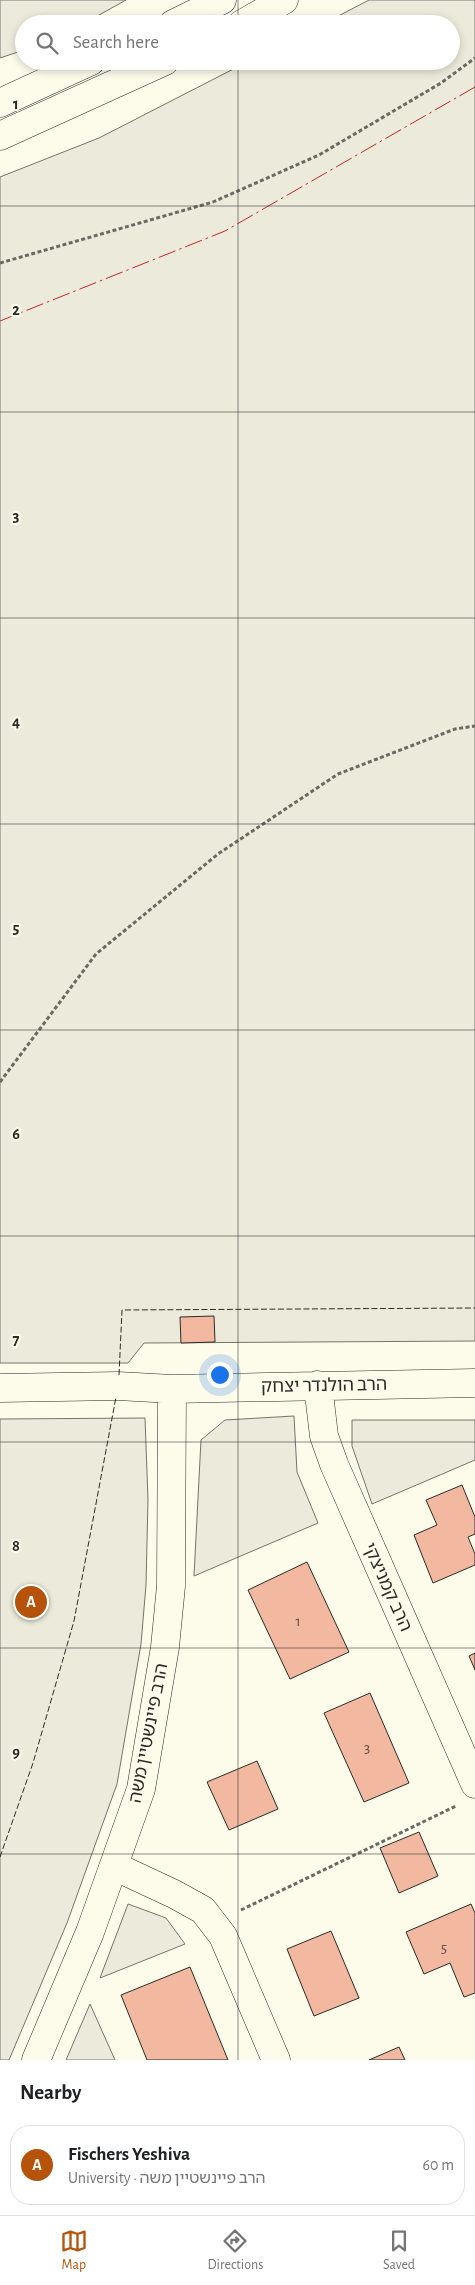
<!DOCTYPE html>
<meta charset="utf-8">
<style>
body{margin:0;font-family:"Alegreya Sans","Noto Sans Hebrew",sans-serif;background:#f6f6f6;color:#202124}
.you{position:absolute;left:219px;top:1374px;width:18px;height:18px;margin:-12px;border:4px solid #fff;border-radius:50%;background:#1a73e8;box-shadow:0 0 0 8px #1a73e833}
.badge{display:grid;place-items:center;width:32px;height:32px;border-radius:50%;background:#b45309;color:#fff;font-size:16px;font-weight:700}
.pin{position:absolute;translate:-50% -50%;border:2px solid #fff;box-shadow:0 1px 5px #0006}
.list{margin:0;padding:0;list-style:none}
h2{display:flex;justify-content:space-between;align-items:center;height:65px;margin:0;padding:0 20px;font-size:21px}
h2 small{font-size:16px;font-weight:400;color:#757577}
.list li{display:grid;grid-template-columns:32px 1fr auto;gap:15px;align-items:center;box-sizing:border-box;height:80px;margin:0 10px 10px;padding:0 10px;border:1px solid #e0e0e0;border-radius:20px}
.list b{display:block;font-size:19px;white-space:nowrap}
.list p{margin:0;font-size:16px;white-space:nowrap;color:#757577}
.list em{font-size:16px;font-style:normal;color:#757577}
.icon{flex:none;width:28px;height:28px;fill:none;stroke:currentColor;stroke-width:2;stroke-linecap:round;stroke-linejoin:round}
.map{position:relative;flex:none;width:475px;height:2060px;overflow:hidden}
.search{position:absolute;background:#fff;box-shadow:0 2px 8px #0003;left:15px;right:15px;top:15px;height:55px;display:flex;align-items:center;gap:12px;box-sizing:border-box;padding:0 18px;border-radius:28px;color:#757577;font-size:19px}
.sheet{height:155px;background:#fff}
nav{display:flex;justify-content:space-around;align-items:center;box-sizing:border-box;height:70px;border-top:1px solid #e0e0e0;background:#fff;font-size:14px;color:#757577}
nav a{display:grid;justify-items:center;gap:2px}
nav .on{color:#b45309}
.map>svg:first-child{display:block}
</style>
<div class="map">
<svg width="475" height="2060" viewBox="0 0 475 2060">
<rect width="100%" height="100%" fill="#fdfbea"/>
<path fill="#ecebdb" stroke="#74746e" d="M 0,0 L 126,0 L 83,24 L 24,24 L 24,50 L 0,58 Z
M 369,0 L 475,0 L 475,1341 L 144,1343 L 128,1363 L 0,1363 L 0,177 L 99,138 L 249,61 L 451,61 L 451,24 L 323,24 Z
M 294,1416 L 297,1472 L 318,1523 L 194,1576 L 201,1440 L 225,1420 Z
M 145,1418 L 148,1500 L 146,1585 L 141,1644 L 117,1784 L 67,1923 L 9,2060 L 0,2060 L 0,1419 Z
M 352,1420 L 475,1420 L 475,1460 L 372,1504 L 352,1446 Z
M 128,1904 L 166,1918 L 185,1944 L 100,1978 Z
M 90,2004 L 115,2060 L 66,2060 Z"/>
<path fill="#f2b8a0" stroke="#2b2b2b" d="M 214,1316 L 215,1342 L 181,1343 L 180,1317 Z
M 462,1485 L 475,1517 L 475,1534 L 468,1537 L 475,1554 L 475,1565 L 433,1583 L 414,1535 L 437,1525 L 426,1500 Z
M 307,1562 L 349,1652 L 290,1679 L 248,1590 Z
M 475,1653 L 475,1670 L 469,1656 Z
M 370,1693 L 409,1783 L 364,1802 L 324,1713 Z
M 257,1761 L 278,1809 L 229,1830 L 207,1782 Z
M 419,1832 L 438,1876 L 399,1893 L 380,1848 Z
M 471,1904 L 475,1913 L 475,1993 L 464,1997 L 450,1963 L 424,1974 L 406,1932 Z
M 331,1931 L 359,1998 L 314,2016 L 287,1949 Z
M 190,1967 L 228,2060 L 147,2060 L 121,1995 Z
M 399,2047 L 405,2060 L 369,2060 Z"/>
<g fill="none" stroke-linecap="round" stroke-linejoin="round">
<g stroke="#2b2b2b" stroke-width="29">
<path id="minor" d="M 318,1385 L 324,1436 L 334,1464 L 475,1784
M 0,1388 L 118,1386 L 172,1389 L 475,1383
M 114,1866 L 174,1894 L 203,1910 L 223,1936 L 276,2060
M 36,2060 L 90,1932 L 141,1789 L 165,1647 L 171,1586 L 172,1389"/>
</g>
<g stroke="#2b2b2b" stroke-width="29">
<path id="major" d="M 173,24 L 222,0
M 242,24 L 284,0
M 0,103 L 91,61
M 0,136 L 165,61"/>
</g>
<path stroke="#6a6964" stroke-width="3" stroke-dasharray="4 2.5" stroke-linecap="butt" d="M 0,263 L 213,202 L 319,155 L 441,83 L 475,58
M 0,1082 L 96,954 L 218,854 L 338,774 L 455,729 L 475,726
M 241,1910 L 456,1806"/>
<use href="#minor" stroke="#fdfbea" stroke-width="28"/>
<use href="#major" stroke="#fdfbea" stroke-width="28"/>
<path stroke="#2b2b2b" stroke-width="1" stroke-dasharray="6 2.5" stroke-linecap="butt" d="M 119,1375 L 122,1310 L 475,1308
M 0,1857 L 33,1763 L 74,1621 L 116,1397"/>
<path stroke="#c62828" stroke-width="1" stroke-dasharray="18 4 2.5 4" stroke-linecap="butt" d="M 0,321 L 225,231 L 475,87"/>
</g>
<path fill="none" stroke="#2b2b2b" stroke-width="1" stroke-opacity="0.55" d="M 238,0 L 238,24M 238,61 L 238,2060M 0,206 L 475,206M 0,412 L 475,412M 0,618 L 475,618M 0,824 L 475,824M 0,1030 L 475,1030M 0,1236 L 475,1236M 0,1442 L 475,1442M 0,1648 L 475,1648M 0,1854 L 475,1854"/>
<g text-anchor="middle" stroke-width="4" stroke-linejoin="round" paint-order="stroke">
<g font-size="15" fill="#5d4e48">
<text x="298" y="1626">1</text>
<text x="367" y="1753">3</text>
<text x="444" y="1953">5</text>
</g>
<g font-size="18" fill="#2b2b2b" stroke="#fdfbea">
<text transform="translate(324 1385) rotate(-1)" y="6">הרב הולנדר יצחק</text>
<text transform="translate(388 1587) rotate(66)" y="6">הרב קמניצקי</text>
<text transform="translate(148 1733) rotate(-79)" y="6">הרב פיינשטיין משה</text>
</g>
</g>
<g font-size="16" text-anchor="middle" font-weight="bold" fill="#2b2b2b" stroke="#fdfbea" stroke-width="4" stroke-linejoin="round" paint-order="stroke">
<text x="16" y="109">1</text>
<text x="16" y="315">2</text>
<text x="16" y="521">3</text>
<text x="16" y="727">4</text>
<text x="16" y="933">5</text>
<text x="16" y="1139">6</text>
<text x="16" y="1345">7</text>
<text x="16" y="1551">8</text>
<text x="16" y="1757">9</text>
</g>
</svg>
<div class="you"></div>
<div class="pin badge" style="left:31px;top:1602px">A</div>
<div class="search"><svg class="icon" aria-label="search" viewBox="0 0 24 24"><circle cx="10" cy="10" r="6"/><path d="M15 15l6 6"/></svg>Search here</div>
</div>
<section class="sheet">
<h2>Nearby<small></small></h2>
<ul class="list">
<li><span class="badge">A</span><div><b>Fischers Yeshiva</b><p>University · הרב פיינשטיין משה</p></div><em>60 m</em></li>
</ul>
</section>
<nav>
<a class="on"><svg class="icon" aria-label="map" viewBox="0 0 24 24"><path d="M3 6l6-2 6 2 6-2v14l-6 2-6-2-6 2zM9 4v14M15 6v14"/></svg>Map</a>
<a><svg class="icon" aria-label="directions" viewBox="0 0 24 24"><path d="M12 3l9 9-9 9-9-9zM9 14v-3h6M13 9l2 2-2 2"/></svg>Directions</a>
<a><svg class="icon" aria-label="saved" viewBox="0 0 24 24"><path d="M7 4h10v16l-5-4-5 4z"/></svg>Saved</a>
</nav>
